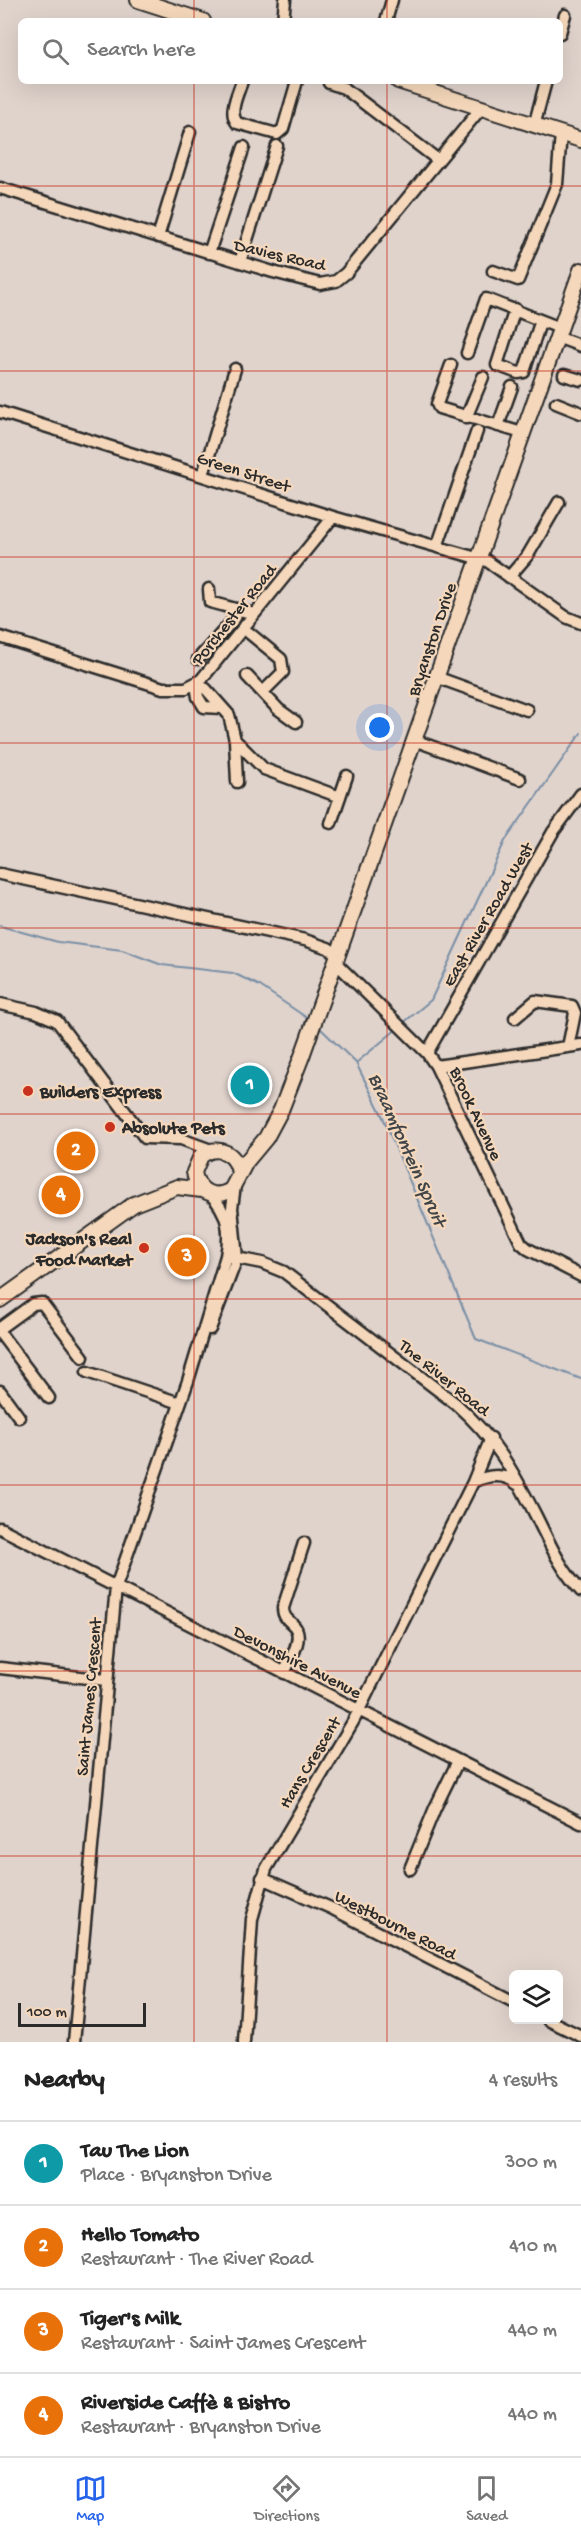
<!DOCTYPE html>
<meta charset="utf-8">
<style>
body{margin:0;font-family:"Gochi Hand",sans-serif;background:#f6f6f6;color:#222}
.controls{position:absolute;right:18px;bottom:18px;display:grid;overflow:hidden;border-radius:9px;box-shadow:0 6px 24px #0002}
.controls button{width:54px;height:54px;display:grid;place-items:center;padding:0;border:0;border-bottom:2px solid #e0e0e0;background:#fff;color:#222;font:30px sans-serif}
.scale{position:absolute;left:18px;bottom:15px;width:128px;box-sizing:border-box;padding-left:6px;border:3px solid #2b2b2b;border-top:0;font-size:16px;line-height:21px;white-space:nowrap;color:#2b2b2b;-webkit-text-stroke:4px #f5d8bb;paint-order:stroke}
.you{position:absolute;left:380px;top:728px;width:21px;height:21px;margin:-15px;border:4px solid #fff;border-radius:50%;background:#1a73e8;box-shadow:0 0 0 9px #1a73e833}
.badge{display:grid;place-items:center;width:39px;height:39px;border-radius:50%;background:#2563eb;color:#fff;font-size:20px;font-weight:700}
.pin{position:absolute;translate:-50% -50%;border:3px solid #fff;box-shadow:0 2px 6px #0006}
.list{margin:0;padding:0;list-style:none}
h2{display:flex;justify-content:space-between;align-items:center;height:78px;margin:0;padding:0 24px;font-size:26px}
h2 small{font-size:20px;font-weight:400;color:#767676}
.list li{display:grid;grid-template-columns:39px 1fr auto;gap:18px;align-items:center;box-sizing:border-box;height:84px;padding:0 24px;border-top:2px solid #e0e0e0}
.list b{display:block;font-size:22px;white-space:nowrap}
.list p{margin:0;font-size:20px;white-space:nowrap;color:#767676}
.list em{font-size:20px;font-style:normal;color:#767676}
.icon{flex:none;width:33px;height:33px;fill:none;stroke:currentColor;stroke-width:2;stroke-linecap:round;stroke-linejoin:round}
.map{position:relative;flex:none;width:581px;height:2042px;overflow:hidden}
.search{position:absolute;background:#fff;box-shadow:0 6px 24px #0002;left:18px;right:18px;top:18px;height:66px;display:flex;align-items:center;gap:15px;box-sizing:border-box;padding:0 21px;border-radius:9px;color:#767676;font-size:22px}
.sheet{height:414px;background:#fff}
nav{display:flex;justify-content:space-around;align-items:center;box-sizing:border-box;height:84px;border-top:2px solid #e0e0e0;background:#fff;font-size:16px;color:#767676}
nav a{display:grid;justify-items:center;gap:3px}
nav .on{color:#2563eb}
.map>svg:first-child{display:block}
</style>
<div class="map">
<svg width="581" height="2042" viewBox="0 0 581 2042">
<rect width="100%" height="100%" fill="#e0d3cc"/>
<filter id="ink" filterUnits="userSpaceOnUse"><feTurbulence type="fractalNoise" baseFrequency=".0167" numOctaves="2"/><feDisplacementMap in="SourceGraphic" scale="12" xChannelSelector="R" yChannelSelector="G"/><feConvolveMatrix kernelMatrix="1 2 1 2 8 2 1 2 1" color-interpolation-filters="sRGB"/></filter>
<g filter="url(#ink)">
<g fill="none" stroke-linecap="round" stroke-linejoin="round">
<path stroke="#7a8fa5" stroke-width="2" d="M 0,926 L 58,942 L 122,950 L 162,965 L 233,973 L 260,986 L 310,1020
M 402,1024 L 431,1000 L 505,841 L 581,733
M 319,1027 L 356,1063 L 382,1115 L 476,1339 L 581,1379
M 356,1063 L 398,1028"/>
<g stroke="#2b2b2b" stroke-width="15">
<path id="street" d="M 283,21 L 285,0
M 386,21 L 392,0
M 560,33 L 565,15
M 242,81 C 238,94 228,112 237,123 L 277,134 L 283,129 L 297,81
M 329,83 L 344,88 L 438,160
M 534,126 L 546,81
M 0,188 L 273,272 L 320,284 L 336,281 L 346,273 L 482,107
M 158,237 L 190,132
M 209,253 L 244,147
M 240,262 L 277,146
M 493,271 L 518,280 L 557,184 L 561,133
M 515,309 L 497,365 L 518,373 L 524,372 L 539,326
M 557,337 L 581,346
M 467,353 L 486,299 L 560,328
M 451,365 L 437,404 L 439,408 L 522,433
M 564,375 L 581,380
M 556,403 L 581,413
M 0,412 L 333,517 L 487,561 L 566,617 L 581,623
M 466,418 L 483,377
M 498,426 L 512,387
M 203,475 L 235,369
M 437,547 L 477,431
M 509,577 L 528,555 L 559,502
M 209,589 L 210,602 L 254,614
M 243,628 L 281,659 L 283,672 L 263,692
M 0,637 L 163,688 L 186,688 L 201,680 L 333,517
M 198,659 L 235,618 L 237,609
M 247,676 L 278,709 L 296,722
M 436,677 L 527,710
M 196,684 L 206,689 L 229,715 L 235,740 L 264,769 L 340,797
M 196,684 L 198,697 L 204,707 L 222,708
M 235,740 L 237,782
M 414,740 L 520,779
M 331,823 L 347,776
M 0,874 L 305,940 L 328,948 L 337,954
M 335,962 L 427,1053 L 436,1066 L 521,1243 L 528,1249 L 581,1276
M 0,1004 L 36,1012 L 57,1021 L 145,1138 L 181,1139 L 211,1150
M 515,1018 L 535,1001 L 572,1006 L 575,1013 L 568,1047
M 427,1053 L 553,832 L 581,794
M 436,1066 L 581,1045
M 226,1256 L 262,1263 L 284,1272 L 456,1404 C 496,1440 512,1469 536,1516 C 549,1542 561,1570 581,1591
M 0,1328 L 33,1304 L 42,1303 L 83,1357
M 210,1329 L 237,1258 L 232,1208 L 235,1185
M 0,1333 L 49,1398
M 87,1372 L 180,1403
M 0,1391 L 19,1417
M 473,1482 C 488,1475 504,1472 517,1484
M 0,1528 L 581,1823
M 0,1668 L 106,1680
M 284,1673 C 289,1662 304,1639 295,1627 C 289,1620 283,1618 283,1608 L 304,1543
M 410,1869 L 435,1808 L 458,1761
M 262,1878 L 333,1909 L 514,2002
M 548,2020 L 581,2036
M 74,2042 L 116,1587 L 188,1381 L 226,1256 C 231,1231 228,1212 210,1194
M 244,2042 L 252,1919 L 266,1869 L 354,1720 L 473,1482 L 491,1438"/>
</g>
<g stroke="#2b2b2b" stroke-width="18">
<path id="secondary" d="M 138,0 L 203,21
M 398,81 L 581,140
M 239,1175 C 238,1154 218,1143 201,1156 L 194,1172 C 197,1192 214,1200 231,1190 L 246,1162 L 266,1138 L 281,1110 L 302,1056 L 581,270
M 0,1300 L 134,1204 L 177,1187 L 202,1190"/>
</g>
<use href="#street" stroke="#f5d8bb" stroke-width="10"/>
<use href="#secondary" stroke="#f5d8bb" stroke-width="14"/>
</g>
</g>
<path fill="none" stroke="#c8321e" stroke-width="1.5" stroke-opacity="0.55" d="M 194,0 L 194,21M 387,0 L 387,21M 194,81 L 194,2042M 387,81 L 387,2042M 0,186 L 581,186M 0,371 L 581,371M 0,557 L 581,557M 0,743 L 581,743M 0,928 L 581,928M 0,1114 L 581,1114M 0,1299 L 581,1299M 0,1485 L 581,1485M 0,1671 L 581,1671M 0,1856 L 581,1856"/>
<g fill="#c8321e" stroke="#f5d8bb" stroke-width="2">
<circle cx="28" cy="1091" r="6"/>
<circle cx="110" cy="1127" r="6"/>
<circle cx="144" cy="1248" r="6"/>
</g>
<g text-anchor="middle" stroke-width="4.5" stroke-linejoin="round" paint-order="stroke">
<g font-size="18" fill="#2b2b2b" stroke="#f5d8bb">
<text transform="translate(280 254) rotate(13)" y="6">Davies Road</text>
<text transform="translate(244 471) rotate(18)" y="6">Green Street</text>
<text transform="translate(233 614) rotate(-51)" y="6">Porchester Road</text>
<text transform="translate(431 639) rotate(-71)" y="6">Bryanston Drive</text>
<text transform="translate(487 914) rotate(-60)" y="6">East River Road West</text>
<text transform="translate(477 1113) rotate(65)" y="6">Brook Avenue</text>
<text transform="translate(445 1377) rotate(39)" y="6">The River Road</text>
<text transform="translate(298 1661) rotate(27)" y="6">Devonshire Avenue</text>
<text transform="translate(88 1697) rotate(-85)" y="6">Saint James Crescent</text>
<text transform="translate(309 1762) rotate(-59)" y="6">Hans Crescent</text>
<text transform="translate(396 1924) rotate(27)" y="6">Westbourne Road</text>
</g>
<g font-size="18" font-weight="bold" fill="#2b2b2b" stroke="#f5d8bb" text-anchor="start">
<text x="40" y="1097">Builders Express</text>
<text x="122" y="1133">Absolute Pets</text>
<text x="132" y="1244" text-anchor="end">Jackson's Real<tspan x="132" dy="21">Food Market</tspan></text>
</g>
<g font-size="20" font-style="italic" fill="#3f4449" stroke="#f5d8bb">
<text transform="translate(409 1149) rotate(66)" y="7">Braamfontein Spruit</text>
</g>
</g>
</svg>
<div class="controls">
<button><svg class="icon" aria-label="layers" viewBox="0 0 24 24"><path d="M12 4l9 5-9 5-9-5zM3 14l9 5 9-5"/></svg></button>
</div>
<div class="scale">100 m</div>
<div class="you"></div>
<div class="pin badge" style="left:250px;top:1085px;background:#0f9aa8">1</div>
<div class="pin badge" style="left:76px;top:1151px;background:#e8710a">2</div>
<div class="pin badge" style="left:187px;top:1257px;background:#e8710a">3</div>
<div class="pin badge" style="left:61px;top:1195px;background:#e8710a">4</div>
<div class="search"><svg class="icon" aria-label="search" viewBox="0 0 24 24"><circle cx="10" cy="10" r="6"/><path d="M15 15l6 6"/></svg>Search here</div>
</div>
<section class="sheet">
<h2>Nearby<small>4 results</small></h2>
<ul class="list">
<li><span class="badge" style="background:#0f9aa8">1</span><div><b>Tau The Lion</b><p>Place · Bryanston Drive</p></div><em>300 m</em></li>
<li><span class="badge" style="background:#e8710a">2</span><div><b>Hello Tomato</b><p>Restaurant · The River Road</p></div><em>410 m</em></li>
<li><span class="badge" style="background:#e8710a">3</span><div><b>Tiger's Milk</b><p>Restaurant · Saint James Crescent</p></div><em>440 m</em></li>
<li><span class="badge" style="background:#e8710a">4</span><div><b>Riverside Caffè &amp; Bistro</b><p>Restaurant · Bryanston Drive</p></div><em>440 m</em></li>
</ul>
</section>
<nav>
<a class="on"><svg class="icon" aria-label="map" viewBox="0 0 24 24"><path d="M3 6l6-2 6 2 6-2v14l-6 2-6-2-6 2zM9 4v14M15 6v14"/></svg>Map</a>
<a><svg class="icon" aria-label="directions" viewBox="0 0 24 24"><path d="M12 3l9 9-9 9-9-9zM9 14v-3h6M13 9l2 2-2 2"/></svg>Directions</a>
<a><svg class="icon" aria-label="saved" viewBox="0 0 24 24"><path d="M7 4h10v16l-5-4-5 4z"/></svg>Saved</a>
</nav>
